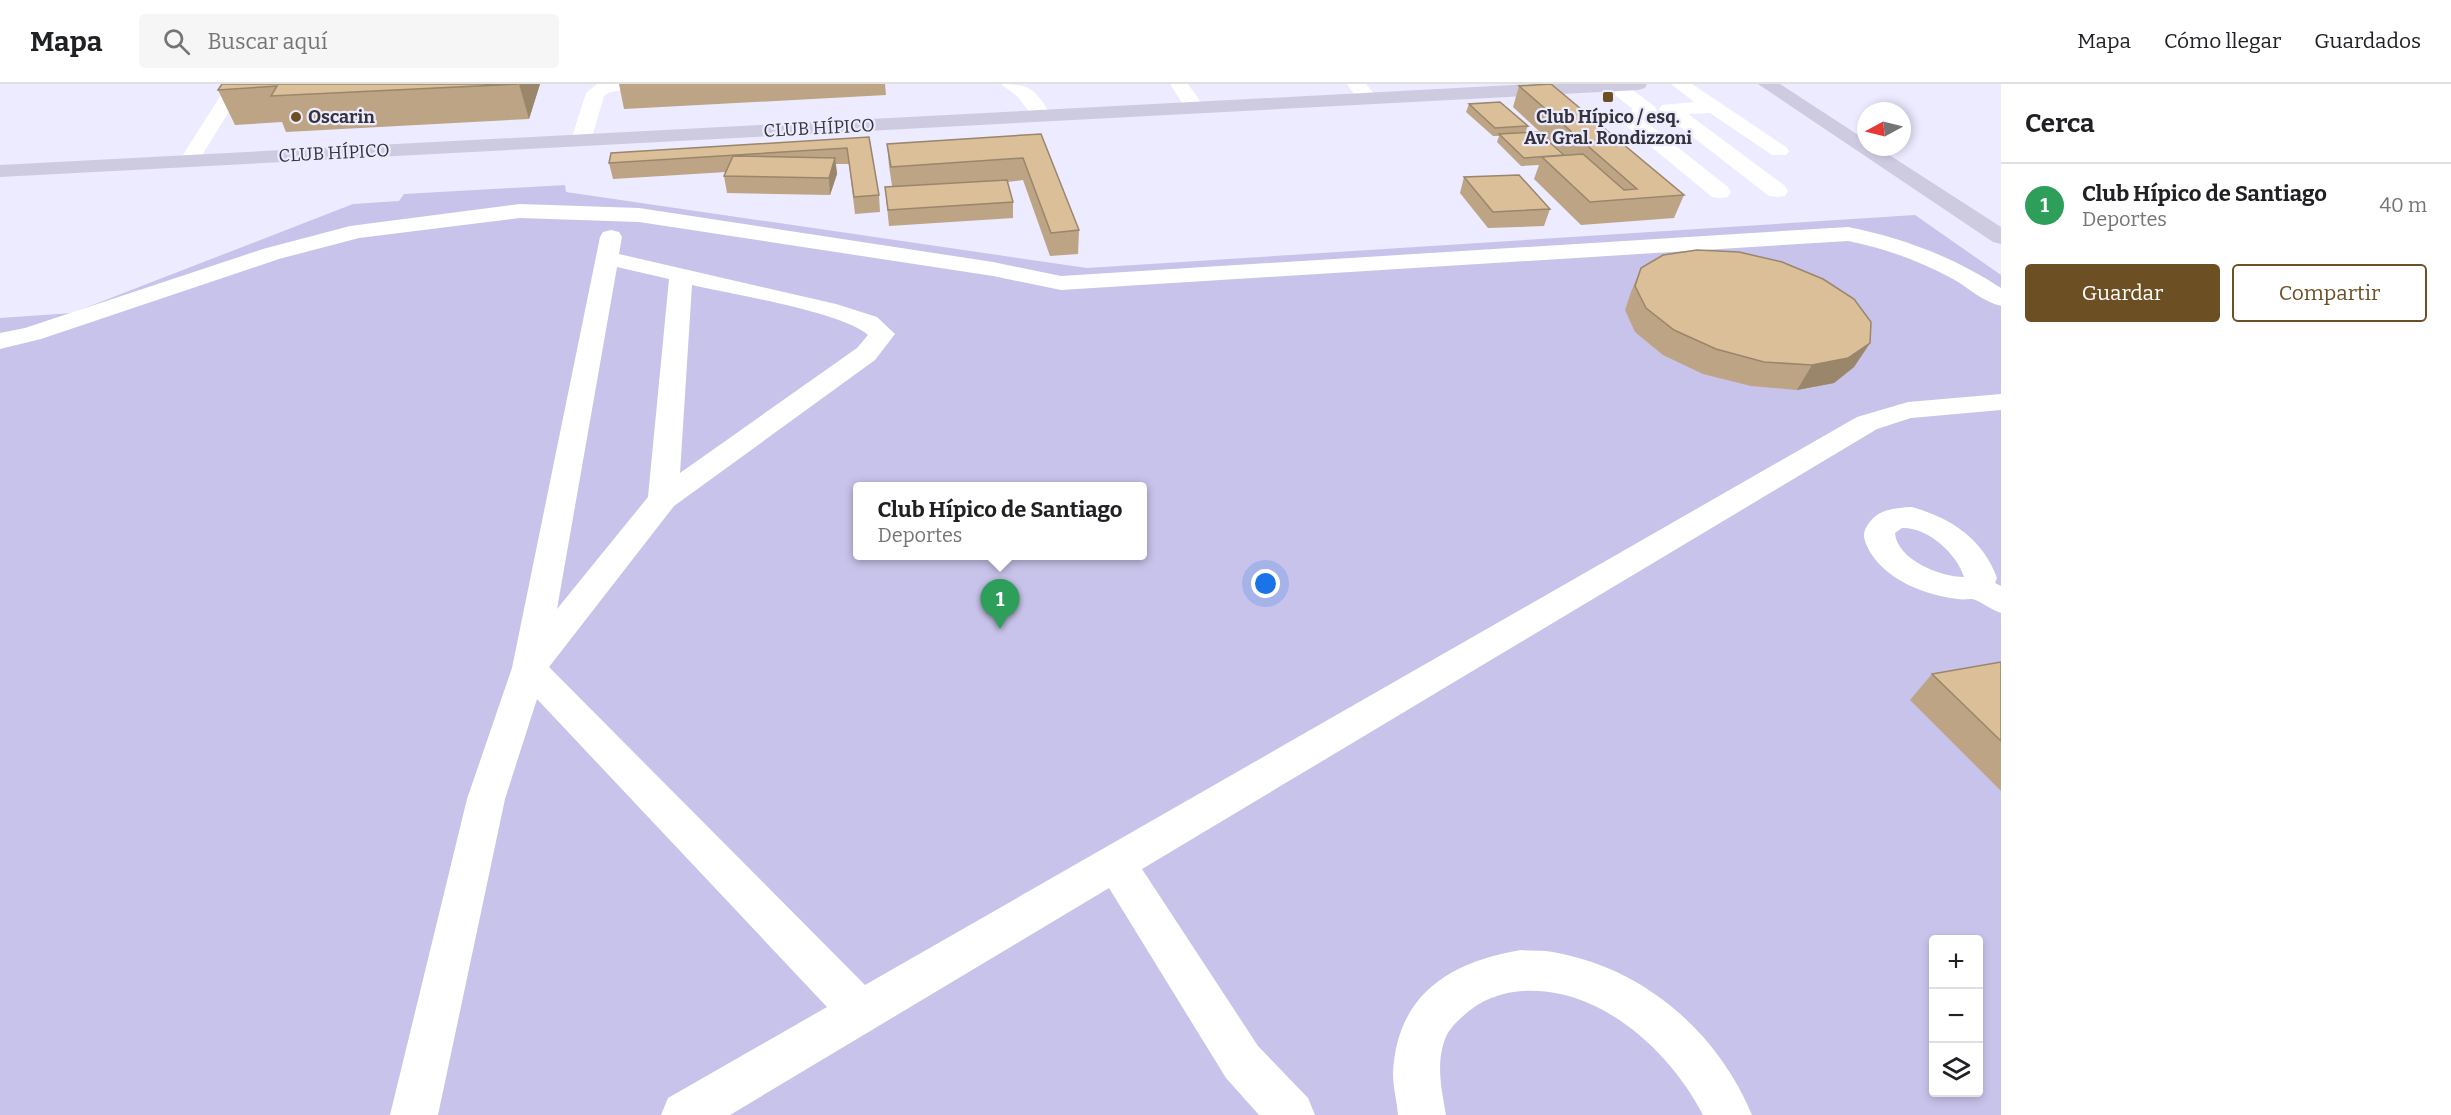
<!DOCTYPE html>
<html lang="es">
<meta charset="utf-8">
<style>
body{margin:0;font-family:Bitter,serif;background:#f6f6f6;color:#202124}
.controls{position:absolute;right:18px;bottom:18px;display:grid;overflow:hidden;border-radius:6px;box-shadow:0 3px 9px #0003}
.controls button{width:54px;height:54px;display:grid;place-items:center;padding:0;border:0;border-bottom:2px solid #e0e0e0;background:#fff;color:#202124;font:30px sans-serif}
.compass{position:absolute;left:1857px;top:18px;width:54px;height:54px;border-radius:50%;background:#fff;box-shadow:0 3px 9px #0003;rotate:263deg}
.you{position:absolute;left:1266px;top:500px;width:21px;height:21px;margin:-15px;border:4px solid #fff;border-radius:50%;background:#1a73e8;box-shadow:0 0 0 9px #1a73e833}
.badge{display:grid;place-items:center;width:39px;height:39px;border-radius:50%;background:#6d4f24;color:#fff;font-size:20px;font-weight:700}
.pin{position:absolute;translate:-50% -50px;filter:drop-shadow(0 2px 3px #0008)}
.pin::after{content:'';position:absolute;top:32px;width:21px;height:18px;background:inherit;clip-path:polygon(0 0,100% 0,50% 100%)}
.popup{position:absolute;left:853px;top:398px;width:294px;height:78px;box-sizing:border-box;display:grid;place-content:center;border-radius:6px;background:#fff;filter:drop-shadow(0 2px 4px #0005);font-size:20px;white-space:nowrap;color:#757577}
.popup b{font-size:22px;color:#202124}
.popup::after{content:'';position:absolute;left:50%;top:100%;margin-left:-12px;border:12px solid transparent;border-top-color:#fff}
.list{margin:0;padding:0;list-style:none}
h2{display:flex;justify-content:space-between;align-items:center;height:78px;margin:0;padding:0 24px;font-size:26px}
h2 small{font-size:20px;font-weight:400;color:#757577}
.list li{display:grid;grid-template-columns:39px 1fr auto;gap:18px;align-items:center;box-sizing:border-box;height:84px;padding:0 24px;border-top:2px solid #e0e0e0}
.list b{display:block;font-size:22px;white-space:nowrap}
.list p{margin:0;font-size:20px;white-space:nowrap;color:#757577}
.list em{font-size:20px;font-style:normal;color:#757577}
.actions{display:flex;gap:12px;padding:18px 24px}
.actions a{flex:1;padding:14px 0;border:2px solid #6d4f24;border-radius:6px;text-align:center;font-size:21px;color:#6d4f24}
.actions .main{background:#6d4f24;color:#fff}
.icon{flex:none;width:33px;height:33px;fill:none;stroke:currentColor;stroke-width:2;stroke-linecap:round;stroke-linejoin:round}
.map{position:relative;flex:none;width:2001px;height:1031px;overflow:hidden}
header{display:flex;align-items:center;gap:36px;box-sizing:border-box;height:84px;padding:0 30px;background:#fff;border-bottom:2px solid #e0e0e0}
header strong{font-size:28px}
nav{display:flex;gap:33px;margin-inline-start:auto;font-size:21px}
.search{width:420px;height:54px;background:#f6f6f6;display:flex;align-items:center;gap:15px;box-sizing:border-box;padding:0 21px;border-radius:6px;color:#757577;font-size:22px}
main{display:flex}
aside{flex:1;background:#fff}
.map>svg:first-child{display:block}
</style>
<header>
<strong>Mapa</strong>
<div class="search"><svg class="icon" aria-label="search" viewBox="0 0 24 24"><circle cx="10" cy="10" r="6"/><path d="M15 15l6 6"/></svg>Buscar aquí</div>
<nav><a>Mapa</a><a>Cómo llegar</a><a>Guardados</a></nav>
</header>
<main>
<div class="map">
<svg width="2001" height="1031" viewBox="0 0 2001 1031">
<rect width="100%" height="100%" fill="#edebff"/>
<path fill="#c8c3ea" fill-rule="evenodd" d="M 565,101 L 566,108 L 1087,184 L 1915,131 L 2001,191 L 2001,1031 L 0,1031 L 0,234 L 72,229 L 353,120 L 399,117 L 404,110 ZM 858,402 L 1142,402 L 1142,472 L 858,472 ZM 1934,856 L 1978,856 L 1978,1008 L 1934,1008 Z"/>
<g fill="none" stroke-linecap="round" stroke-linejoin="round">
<path fill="#fff" fill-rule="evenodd" d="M 228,0 L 246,0 L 196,81 L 189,83 L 182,81 L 179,77 Z
M 597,0 L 647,0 L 645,4 L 610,8 L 604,12 L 591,56 L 588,60 L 574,60 L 571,56 L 586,9 Z
M 1001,0 C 1034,0 1034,6 1053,33 L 1050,37 L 1036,37 L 1018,13 Z
M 1170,0 L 1188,0 L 1205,24 L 1202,28 L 1188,28 Z
M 1347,0 L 1366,0 L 1378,14 L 1376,18 C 1362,21 1354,11 1347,0 Z
M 1605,0 L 1624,0 L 1654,22 L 1657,26 L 1654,30 L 1642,35 L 1728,103 L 1731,108 L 1728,113 L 1720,114 L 1712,113 L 1625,41 L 1622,37 L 1623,32 L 1633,25 L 1607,5 Z
M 1671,0 L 1692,0 L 1786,63 L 1789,67 L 1786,71 L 1772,71 L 1710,29 L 1688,30 L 1785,102 L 1788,107 L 1785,112 L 1777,113 L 1769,112 L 1662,29 L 1659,25 L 1662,21 L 1694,18 Z
M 520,120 L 639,124 L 993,178 L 1061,192 L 1848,143 C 1903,154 1954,173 2001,204 L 2001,222 C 1983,218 1969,204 1953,195 C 1919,177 1885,164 1848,157 L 1061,206 L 993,192 L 639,138 L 520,134 L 359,154 L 279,175 L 41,255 L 0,265 L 0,249 L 25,244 L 263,165 L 350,142 Z
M 611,146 L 619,148 L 622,153 L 619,170 L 836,220 L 877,233 L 895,250 L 875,276 L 674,422 L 549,583 L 865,901 L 1857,333 L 1908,318 L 2001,310 L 2001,326 L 1911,334 L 1877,345 L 1142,785 L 1258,962 L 1308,1014 L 1315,1031 L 1259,1031 L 1226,994 L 1109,804 L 730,1031 L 661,1031 L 668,1014 L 827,923 L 537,615 L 505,715 L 438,1031 L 390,1031 L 467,715 L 512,584 L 600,153 L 603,148 ZM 617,183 L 669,195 L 648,413 L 557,525 ZM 692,201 C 731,210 842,228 868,251 L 857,264 L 680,389 Z
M 1912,423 C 1951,434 1983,455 1997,494 L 1995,499 L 2001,502 L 2001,529 C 1991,526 1981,517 1972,515 C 1967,515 1962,516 1958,515 C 1925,511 1888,497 1870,468 C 1865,459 1861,451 1867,442 C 1877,425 1894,424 1912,423 ZM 1902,444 C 1928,443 1957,470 1964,493 C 1941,493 1897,476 1895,449 Z
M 1521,866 C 1533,867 1546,866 1558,869 C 1646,886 1718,949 1752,1031 L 1703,1031 C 1679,984 1635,938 1586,918 C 1545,901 1495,901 1462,933 C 1454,940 1447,948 1444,958 C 1436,982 1442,1007 1446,1031 L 1398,1031 C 1397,1018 1393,1003 1393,989 C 1397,910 1450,878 1521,866 Z"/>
<path fill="#cecbe1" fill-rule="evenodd" d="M 1533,0 L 1647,0 L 1645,4 L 1638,6 L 0,93 L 0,81 Z
M 1758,0 L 1780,0 L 1866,56 L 1866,63 L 1877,63 L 2001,143 L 2001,160 L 1993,158 Z"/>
</g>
<path fill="#bca484" d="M 222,0 L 540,0 L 529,35 L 286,48 L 282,38 L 235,41 L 218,6 Z
M 619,0 L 885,0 L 886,11 L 624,25 Z
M 1519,2 L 1684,111 L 1674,134 L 1581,141 L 1534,95 L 1539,81 L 1521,82 L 1497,58 L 1499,52 L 1493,52 L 1466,28 L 1469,20 L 1528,42 L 1525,49 L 1564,71 L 1565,71 L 1513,23 Z
M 1041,50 L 1079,146 L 1078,170 L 1050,172 L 1023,96 L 1007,98 L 1013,118 L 1013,134 L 889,142 L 885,103 L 892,102 L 889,82 L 887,60 Z
M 869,53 L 879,111 L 880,128 L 855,130 L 849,80 L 836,80 L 837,90 L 830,111 L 727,109 L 724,92 L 726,88 L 613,95 L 609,79 Z
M 1464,93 L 1550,125 L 1544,142 L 1488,144 L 1460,109 Z
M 1641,184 L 1870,259 L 1854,283 L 1834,299 L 1797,306 L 1751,302 L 1703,290 L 1663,271 L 1635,248 L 1625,226 L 1631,208 Z
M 2001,578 L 2001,707 L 1910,616 L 1932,590 Z"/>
<path fill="#99866b" d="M 519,0 L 540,0 L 529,35 Z
M 835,74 L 837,90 L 830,111 L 829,94 Z
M 1870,259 L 1854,283 L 1834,299 L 1797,306 L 1812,281 Z"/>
<path fill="#dbbf99" stroke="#99866b" stroke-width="1.5" d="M 222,0 L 518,0 L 271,12 L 277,2 L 218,6 Z
M 1551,0 L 1684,111 L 1590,118 L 1542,73 L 1583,70 L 1624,106 L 1637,105 L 1519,2 Z
M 1500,18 L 1528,42 L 1495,44 L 1469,20 Z
M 1538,48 L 1564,71 L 1524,74 L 1499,50 Z
M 1041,50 L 1079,146 L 1051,149 L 1023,74 L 891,83 L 887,60 Z
M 869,53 L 879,111 L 854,113 L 847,64 L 609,79 L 611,69 Z
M 733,72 L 835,74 L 829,94 L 724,92 Z
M 1519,91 L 1550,125 L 1493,128 L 1464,93 Z
M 1007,96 L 1013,118 L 888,126 L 885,103 Z
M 1697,166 L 1739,168 L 1782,178 L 1823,195 L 1854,215 L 1871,238 L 1870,259 L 1848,274 L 1812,281 L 1764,278 L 1716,265 L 1674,246 L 1646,224 L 1635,202 L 1641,184 L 1663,171 Z
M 2001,578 L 2001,657 L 1932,590 Z"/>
<g fill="#6d4f24" stroke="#edebff" stroke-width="2">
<rect x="1602" y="7" width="12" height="12" rx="3"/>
<circle cx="296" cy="33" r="6"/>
</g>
<g text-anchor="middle" stroke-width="4.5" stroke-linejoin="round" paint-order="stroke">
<g font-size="18" font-weight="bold" fill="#34333a" stroke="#edebff" text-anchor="start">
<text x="308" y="39">Oscarin</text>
<text x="1608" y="39" text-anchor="middle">Club Hípico / esq.<tspan x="1608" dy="21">Av. Gral. Rondizzoni</tspan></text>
</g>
<g font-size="18" fill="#34333a" stroke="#edebff">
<text transform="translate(819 44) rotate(-3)" y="6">CLUB HÍPICO</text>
<text transform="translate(334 69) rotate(-3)" y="6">CLUB HÍPICO</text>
</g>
</g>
</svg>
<div class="controls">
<button>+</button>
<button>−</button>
<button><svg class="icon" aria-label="layers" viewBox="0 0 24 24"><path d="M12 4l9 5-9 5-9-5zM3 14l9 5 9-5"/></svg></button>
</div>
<svg class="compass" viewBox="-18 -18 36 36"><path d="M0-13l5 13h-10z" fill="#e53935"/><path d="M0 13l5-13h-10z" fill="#757577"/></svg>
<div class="you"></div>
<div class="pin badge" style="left:1000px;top:545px;background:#2e9e5b">1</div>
<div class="popup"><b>Club Hípico de Santiago</b>Deportes</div>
</div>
<aside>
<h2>Cerca<small></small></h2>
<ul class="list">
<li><span class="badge" style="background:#2e9e5b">1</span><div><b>Club Hípico de Santiago</b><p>Deportes</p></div><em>40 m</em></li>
</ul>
<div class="actions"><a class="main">Guardar</a><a>Compartir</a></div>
</aside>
</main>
